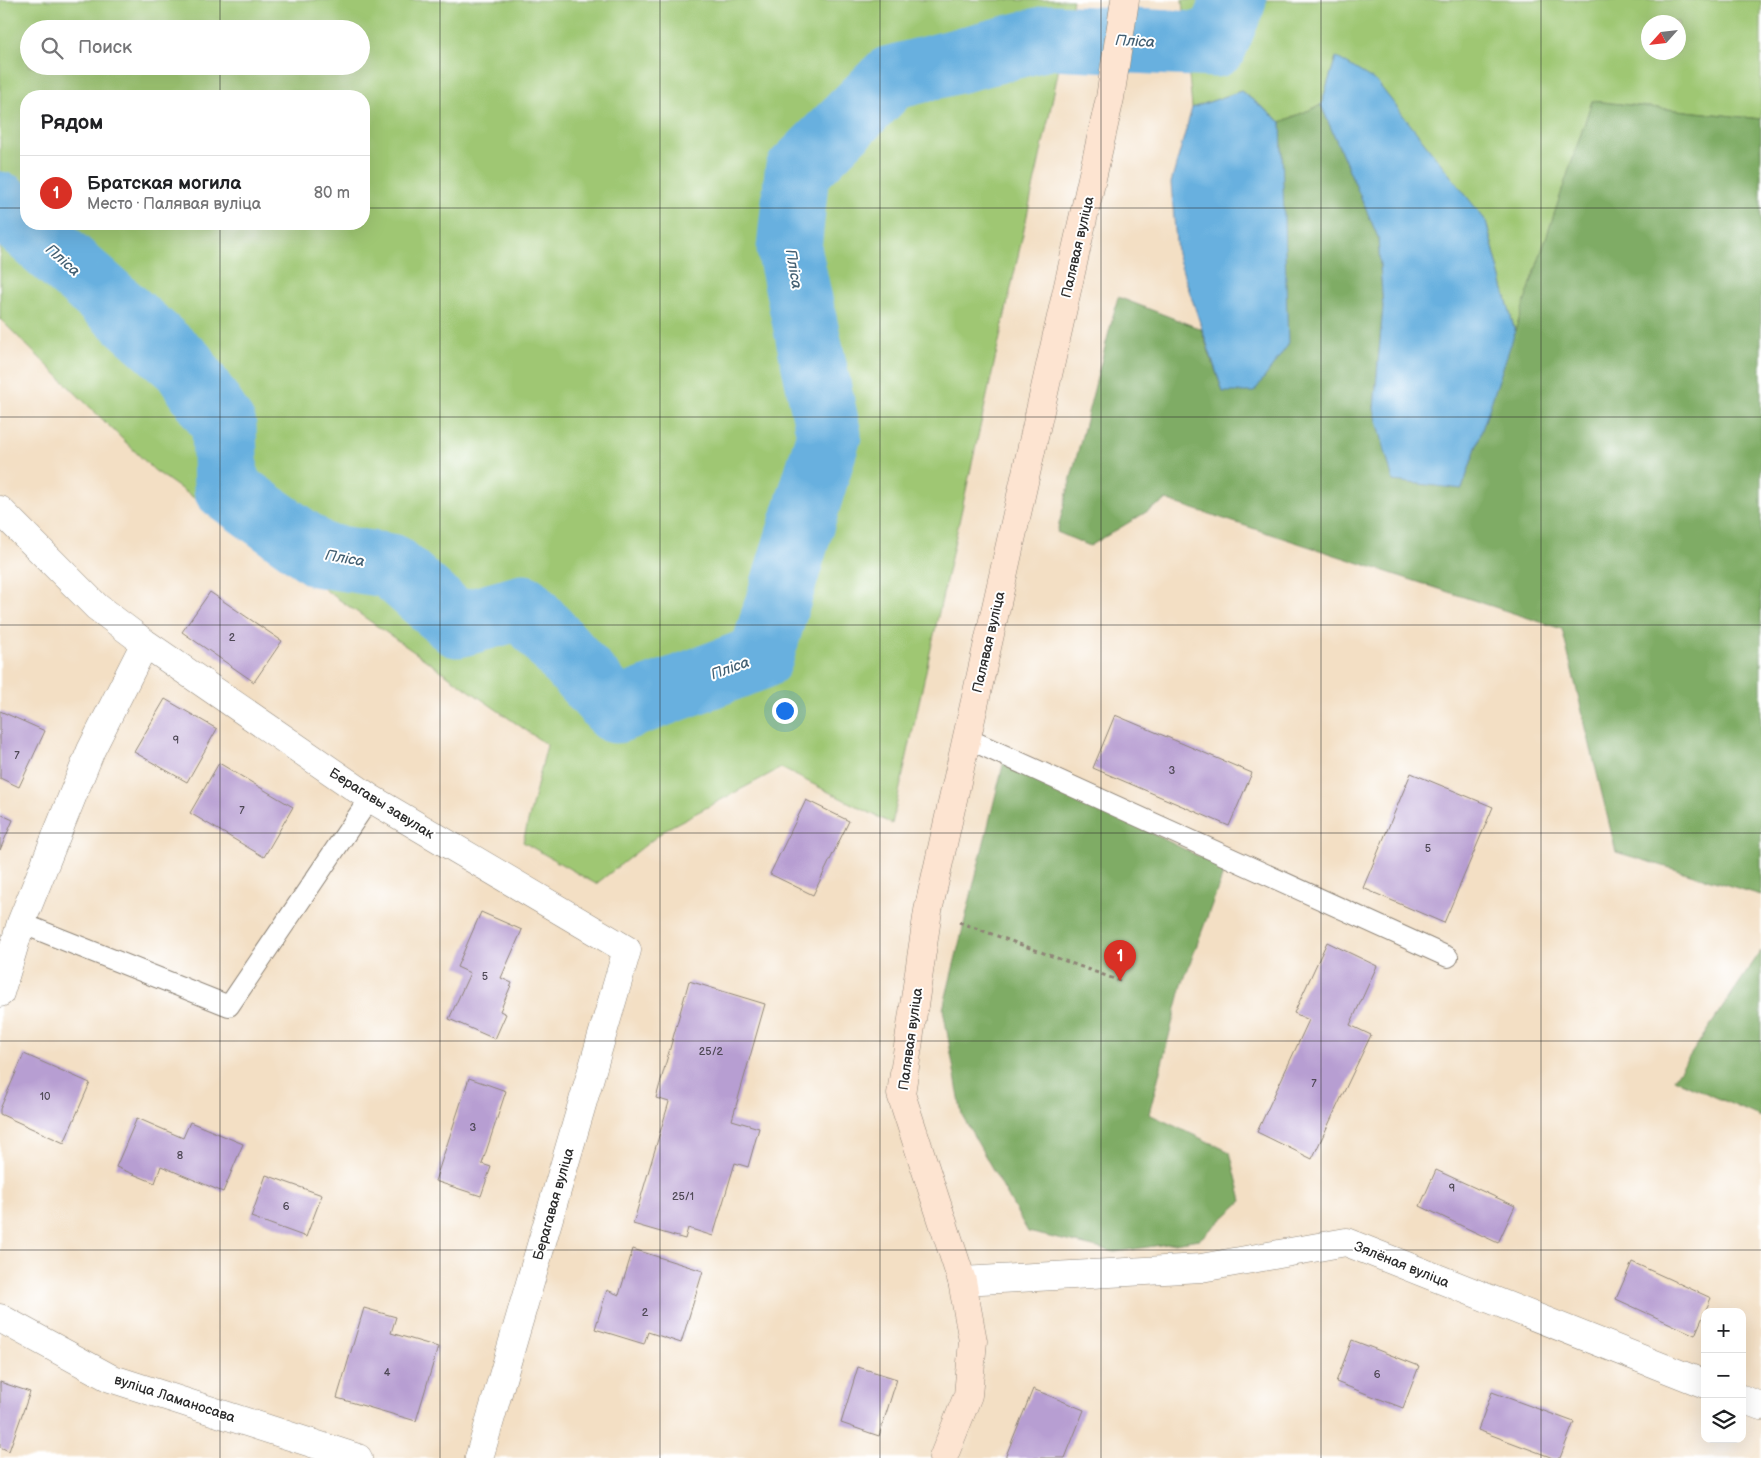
<!DOCTYPE html>
<html lang="ru">
<meta charset="utf-8">
<style>
body{margin:0;font-family:"Balsamiq Sans",sans-serif;background:#f2f2f2;color:#202124}
.controls{position:absolute;right:15px;bottom:15px;display:grid;overflow:hidden;border-radius:10px;box-shadow:0 5px 20px #0002}
.controls button{width:45px;height:45px;display:grid;place-items:center;padding:0;border:0;border-bottom:1px solid #e0e0e0;background:#fff;color:#202124;font:25px sans-serif}
.compass{position:absolute;left:1641px;top:15px;width:45px;height:45px;border-radius:50%;background:#fff;box-shadow:0 5px 20px #0002;rotate:243deg}
.you{position:absolute;left:784px;top:710px;width:18px;height:18px;margin:-12px;border:4px solid #fff;border-radius:50%;background:#1a73e8;box-shadow:0 0 0 8px #1a73e833}
.badge{display:grid;place-items:center;width:32px;height:32px;border-radius:50%;background:#d93025;color:#fff;font-size:16px;font-weight:700}
.pin{position:absolute;translate:-50% -41px;filter:drop-shadow(0 1px 2px #0008)}
.pin::after{content:'';position:absolute;top:26px;width:18px;height:15px;background:inherit;clip-path:polygon(0 0,100% 0,50% 100%)}
.list{margin:0;padding:0;list-style:none}
h2{display:flex;justify-content:space-between;align-items:center;height:65px;margin:0;padding:0 20px;font-size:21px}
h2 small{font-size:16px;font-weight:400;color:#757577}
.list li{display:grid;grid-template-columns:32px 1fr auto;gap:15px;align-items:center;box-sizing:border-box;height:75px;padding:0 20px;border-top:1px solid #e0e0e0}
.list b{display:block;font-size:19px;white-space:nowrap}
.list p{margin:0;font-size:16px;white-space:nowrap;color:#757577}
.list em{font-size:16px;font-style:normal;color:#757577}
.icon{flex:none;width:28px;height:28px;fill:none;stroke:currentColor;stroke-width:2;stroke-linecap:round;stroke-linejoin:round}
.map{position:relative;flex:none;width:1761px;height:1458px;overflow:hidden}
.search{position:absolute;background:#fff;box-shadow:0 5px 20px #0002;left:20px;top:20px;width:350px;height:55px;display:flex;align-items:center;gap:12px;box-sizing:border-box;padding:0 18px;border-radius:28px;color:#757577;font-size:19px}
.panel{position:absolute;background:#fff;box-shadow:0 5px 20px #0002;left:20px;top:90px;width:350px;height:140px;border-radius:20px}
.map>svg:first-child{display:block}
</style>
<div class="map">
<svg width="1761" height="1458" viewBox="0 0 1761 1458">
<rect width="100%" height="100%" fill="#fff"/>
<filter id="ink" filterUnits="userSpaceOnUse"><feTurbulence type="fractalNoise" baseFrequency=".02" numOctaves="2"/><feDisplacementMap in="SourceGraphic" scale="10" xChannelSelector="R" yChannelSelector="G"/><feConvolveMatrix kernelMatrix="1 2 1 2 8 2 1 2 1" color-interpolation-filters="sRGB"/></filter>
<filter id="wash" filterUnits="userSpaceOnUse"><feTurbulence type="fractalNoise" baseFrequency=".0096" numOctaves="4" result="noise"/><feDisplacementMap in="SourceGraphic" scale="20" xChannelSelector="R" yChannelSelector="G"/><feGaussianBlur stdDeviation="1.12" result="paint"/><feColorMatrix in="noise" values="0 0 0 0 0 0 0 0 0 0 0 0 0 0 0 0 0 1.4 0 .05"/><feComposite in="paint" operator="in"/></filter>
<g filter="url(#wash)">
<rect width="100%" height="100%" fill="#f3dfc4"/>
<path fill="#9fc773" stroke="#65794f" fill-rule="evenodd" d="M 0,0 L 1073,0 L 1048,121 L 892,824 L 781,768 L 666,829 L 596,884 L 523,842 L 547,745 L 154,470 L 0,319 ZM 29,29 L 361,29 L 361,66 L 29,66 ZM 26,96 L 364,96 L 364,224 L 26,224 Z
M 1182,0 L 1761,0 L 1761,119 L 1592,101 L 1515,332 L 1486,221 L 1336,57 L 1321,105 L 1281,122 L 1241,91 L 1192,108 ZM 1648,22 L 1678,22 L 1678,52 L 1648,52 Z"/>
<path fill="#7fac65" stroke="#556c48" d="M 1592,101 L 1761,119 L 1761,895 L 1616,852 L 1562,629 L 1166,500 L 1090,546 L 1057,532 L 1118,297 L 1201,329 L 1223,392 L 1287,345 L 1281,122 L 1321,105 L 1378,237 L 1383,307 L 1374,409 L 1462,489 Z
M 1004,761 L 1225,869 L 1182,985 L 1149,1114 L 1230,1152 L 1242,1201 L 1200,1239 L 1115,1252 L 1028,1232 L 962,1115 L 943,1009 Z
M 1761,951 L 1761,1117 L 1674,1079 Z"/>
<path fill="#68b0df" stroke="#4a6e85" d="M 1336,57 L 1377,82 L 1486,221 L 1515,332 L 1462,489 L 1393,481 L 1374,409 L 1383,307 L 1378,237 L 1321,105 Z
M 1241,91 L 1281,122 L 1288,345 L 1254,392 L 1223,392 L 1177,254 L 1171,183 L 1192,108 Z"/>
<g fill="none" stroke-linecap="round" stroke-linejoin="round">
<path stroke="#68b0df" stroke-width="65" d="M 0,204 L 184,366 L 224,426 L 226,488 L 320,555 L 391,566 L 458,625 L 523,607 L 616,711 L 761,657 L 829,435 L 789,249 L 797,172 L 891,78 L 1051,37 L 1215,45 L 1234,0"/>
</g>
<g id="blocks">
<path fill="#b79ed2" d="M 210,592 L 282,641 L 254,682 L 182,632 Z
M 165,699 L 217,729 L 187,782 L 134,752 Z
M 0,711 L 45,731 L 19,787 L 0,778 Z
M 1115,715 L 1252,773 L 1229,826 L 1093,768 Z
M 219,763 L 293,807 L 264,857 L 190,813 Z
M 1411,773 L 1493,807 L 1444,923 L 1363,888 Z
M 806,800 L 849,821 L 813,895 L 770,874 Z
M 0,814 L 13,820 L 0,850 Z
M 481,912 L 522,930 L 501,978 L 512,983 L 500,1011 L 506,1014 L 495,1039 L 449,1019 L 470,973 L 457,967 Z
M 1327,942 L 1377,966 L 1350,1025 L 1371,1035 L 1312,1159 L 1257,1132 L 1309,1020 L 1294,1013 Z
M 689,981 L 765,1004 L 732,1120 L 759,1128 L 748,1167 L 735,1163 L 713,1236 L 688,1228 L 685,1239 L 633,1224 L 669,1102 L 656,1098 Z
M 24,1054 L 90,1083 L 64,1143 L 0,1114 L 0,1109 Z
M 469,1078 L 506,1091 L 482,1164 L 491,1167 L 481,1196 L 435,1181 Z
M 137,1118 L 183,1138 L 190,1122 L 243,1144 L 223,1192 L 161,1166 L 155,1183 L 116,1167 Z
M 1436,1170 L 1515,1206 L 1498,1243 L 1420,1206 Z
M 266,1175 L 322,1195 L 306,1237 L 251,1217 Z
M 633,1249 L 703,1271 L 681,1343 L 648,1332 L 644,1344 L 595,1329 L 607,1290 L 619,1295 Z
M 1632,1262 L 1711,1298 L 1695,1335 L 1616,1299 Z
M 364,1308 L 396,1317 L 391,1333 L 438,1347 L 416,1421 L 337,1398 Z
M 1352,1340 L 1419,1366 L 1403,1408 L 1336,1382 Z
M 858,1367 L 897,1379 L 879,1436 L 841,1423 Z
M 0,1382 L 30,1392 L 9,1451 L 0,1447 Z
M 1033,1389 L 1084,1410 L 1065,1458 L 1005,1458 Z
M 1492,1392 L 1574,1422 L 1560,1458 L 1553,1458 L 1478,1430 Z"/>
</g>
</g>
<g filter="url(#ink)">
<use href="#blocks" fill-opacity="0" stroke="#8f8578" stroke-width="1"/>
<g fill="none" stroke-linecap="round" stroke-linejoin="round">
<g stroke="#8f8578" stroke-width="22">
<path id="lane" d="M 966,738 L 1448,957
M 21,923 L 229,1006 L 370,798"/>
</g>
<g stroke="#8f8578" stroke-width="29">
<path id="street" d="M 0,510 L 97,607 L 145,643 L 370,798 L 627,950 L 479,1458
M 0,993 L 21,923 L 91,750 L 145,643
M 962,1281 L 1201,1268 L 1346,1242 L 1705,1384
M 0,1318 L 110,1378 L 358,1458
M 1742,1399 L 1761,1406"/>
</g>
<g stroke="#8f8578" stroke-width="29">
<path id="secondary" d="M 943,1458 L 968,1395 L 973,1341 L 962,1281 L 901,1094 L 928,911 L 1110,98 L 1125,0"/>
</g>
<path stroke="#8f8578" stroke-width="3" stroke-dasharray="4 4" stroke-linecap="butt" d="M 959,922 L 1120,981"/>
<use href="#lane" stroke="#fff" stroke-width="20"/>
<use href="#street" stroke="#fff" stroke-width="28"/>
<use href="#secondary" stroke="#fde4d1" stroke-width="28"/>
</g>
</g>
<path fill="none" stroke="#2b2b2b" stroke-width="1" stroke-opacity="0.55" d="M 220,0 L 220,29M 440,0 L 440,1458M 660,0 L 660,1458M 880,0 L 880,1458M 1101,0 L 1101,1458M 1321,0 L 1321,1458M 1541,0 L 1541,1458M 220,66 L 220,96M 0,208 L 26,208M 364,208 L 1761,208M 220,224 L 220,1458M 0,417 L 1761,417M 0,625 L 1761,625M 0,833 L 1761,833M 0,1041 L 1761,1041M 0,1250 L 1761,1250"/>
<g text-anchor="middle" stroke-width="4" stroke-linejoin="round" paint-order="stroke">
<g font-size="11" fill="#4e4855">
<text x="232" y="641">2</text>
<text x="176" y="744">9</text>
<text x="17" y="759">7</text>
<text x="1172" y="774">3</text>
<text x="242" y="814">7</text>
<text x="1428" y="852">5</text>
<text x="485" y="980">5</text>
<text x="711" y="1055">25/2</text>
<text x="1314" y="1087">7</text>
<text x="45" y="1100">10</text>
<text x="473" y="1131">3</text>
<text x="180" y="1159">8</text>
<text x="1452" y="1192">9</text>
<text x="683" y="1200">25/1</text>
<text x="286" y="1210">6</text>
<text x="645" y="1316">2</text>
<text x="387" y="1376">4</text>
<text x="1377" y="1378">6</text>
</g>
<g font-size="14" fill="#2b2b2b" stroke="#fff">
<text transform="translate(1077 247) rotate(-77)" y="5">Палявая вуліца</text>
<text transform="translate(988 642) rotate(-77)" y="5">Палявая вуліца</text>
<text transform="translate(382 803) rotate(32)" y="5">Берагавы завулак</text>
<text transform="translate(910 1039) rotate(-82)" y="5">Палявая вуліца</text>
<text transform="translate(553 1204) rotate(-74)" y="5">Берагавая вуліца</text>
<text transform="translate(1402 1264) rotate(22)" y="5">Зялёная вуліца</text>
<text transform="translate(175 1398) rotate(18)" y="5">вуліца Ламаносава</text>
</g>
<g font-size="15" font-style="italic" fill="#436073" stroke="#fff">
<text transform="translate(1135 41) rotate(3)" y="5">Пліса</text>
<text transform="translate(63 260) rotate(41)" y="5">Пліса</text>
<text transform="translate(794 269) rotate(80)" y="5">Пліса</text>
<text transform="translate(345 558) rotate(10)" y="5">Пліса</text>
<text transform="translate(730 668) rotate(-20)" y="5">Пліса</text>
</g>
</g>
</svg>
<div class="controls">
<button>+</button>
<button>−</button>
<button><svg class="icon" aria-label="layers" viewBox="0 0 24 24"><path d="M12 4l9 5-9 5-9-5zM3 14l9 5 9-5"/></svg></button>
</div>
<svg class="compass" viewBox="-18 -18 36 36"><path d="M0-13l5 13h-10z" fill="#e53935"/><path d="M0 13l5-13h-10z" fill="#757577"/></svg>
<div class="you"></div>
<div class="pin badge" style="left:1120px;top:981px">1</div>
<div class="search"><svg class="icon" aria-label="search" viewBox="0 0 24 24"><circle cx="10" cy="10" r="6"/><path d="M15 15l6 6"/></svg>Поиск</div>
<section class="panel">
<h2>Рядом<small></small></h2>
<ul class="list">
<li><span class="badge">1</span><div><b>Братская могила</b><p>Место · Палявая вуліца</p></div><em>80 m</em></li>
</ul>
</section>
</div>
